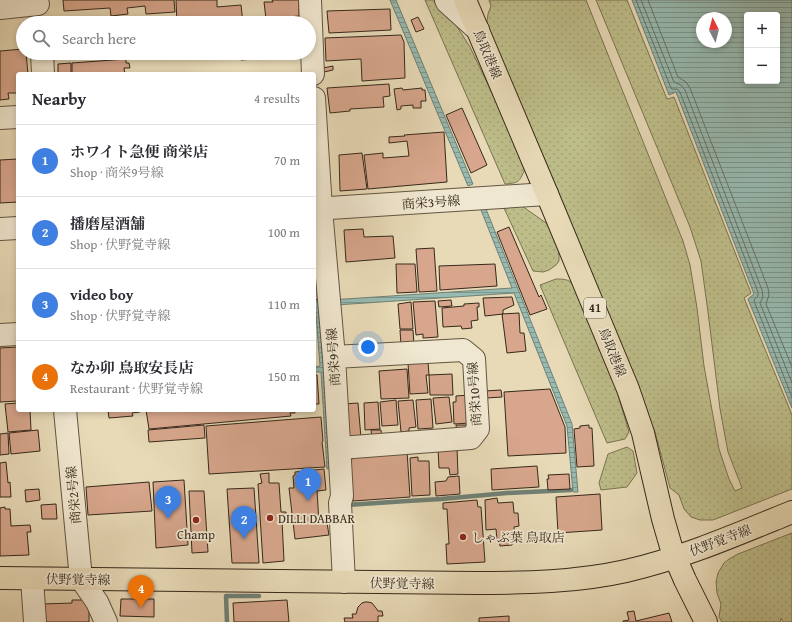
<!DOCTYPE html>
<meta charset="utf-8">
<style>
body{margin:0;font-family:"Gentium Book Plus","Noto Serif JP",serif;background:#f7f7f7;color:#2b2b33}
.controls{position:absolute;right:12px;top:12px;display:grid;overflow:hidden;border-radius:4px;box-shadow:0 2px 6px #0003}
.controls button{width:36px;height:36px;display:grid;place-items:center;padding:0;border:0;border-bottom:1px solid #e1e1e2;background:#fff;color:#2b2b33;font:20px sans-serif}
.compass{position:absolute;left:696px;top:12px;width:36px;height:36px;border-radius:50%;background:#fff;box-shadow:0 2px 6px #0003;rotate:353deg}
.you{position:absolute;left:368px;top:347px;width:14px;height:14px;margin:-10px;border:3px solid #fff;border-radius:50%;background:#1a73e8;box-shadow:0 0 0 6px #1a73e833}
.badge{display:grid;place-items:center;width:26px;height:26px;border-radius:50%;background:#8f2418;color:#fff;font-size:13px;font-weight:700}
.pin{position:absolute;translate:-50% -33px;filter:drop-shadow(0 1px 2px #0008)}
.pin::after{content:'';position:absolute;top:21px;width:14px;height:12px;background:inherit;clip-path:polygon(0 0,100% 0,50% 100%)}
.list{margin:0;padding:0;list-style:none}
h2{display:flex;justify-content:space-between;align-items:center;height:52px;margin:0;padding:0 16px;font-size:17px}
h2 small{font-size:13px;font-weight:400;color:#7c7c81}
.list li{display:grid;grid-template-columns:26px 1fr auto;gap:12px;align-items:center;box-sizing:border-box;height:72px;padding:0 16px;border-top:1px solid #e1e1e2}
.list b{display:block;font-size:15px;white-space:nowrap}
.list p{margin:0;font-size:13px;white-space:nowrap;color:#7c7c81}
.list em{font-size:13px;font-style:normal;color:#7c7c81}
.icon{flex:none;width:22px;height:22px;fill:none;stroke:currentColor;stroke-width:2;stroke-linecap:round;stroke-linejoin:round}
.map{position:relative;flex:none;width:792px;height:622px;overflow:hidden}
.search{position:absolute;background:#fff;box-shadow:0 2px 6px #0003;left:16px;top:16px;width:300px;height:44px;display:flex;align-items:center;gap:10px;box-sizing:border-box;padding:0 14px;border-radius:22px;color:#7c7c81;font-size:15px}
.panel{position:absolute;background:#fff;box-shadow:0 2px 6px #0003;left:16px;top:72px;width:300px;height:340px;border-radius:4px}
.map>svg:first-child{display:block}
</style>
<div class="map">
<svg width="792" height="622" viewBox="0 0 792 622">
<defs>
<pattern id="grass-dots" width="8" height="8" patternUnits="userSpaceOnUse"><rect width="8" height="8" fill="#bdbd89"/><path d="M2 2h.1M6 6h.1" fill="none" stroke="#a3a276" stroke-width="1.8" stroke-linecap="round"/></pattern>
<pattern id="water-rules" width="6" height="5" patternUnits="userSpaceOnUse"><rect width="6" height="5" fill="#97bab1"/><path d="M0 2.5h6" fill="none" stroke="#7c978f"/></pattern>
</defs>
<rect width="100%" height="100%" fill="#e8dab7"/>
<filter id="stains"><feTurbulence type="fractalNoise" baseFrequency=".005" numOctaves="4"/><feColorMatrix values="0 0 0 0 .2 0 0 0 0 .09 0 0 0 0 .02 0 0 0 .5 -.17"/></filter>
<radialGradient id="worn" r=".72"><stop offset=".6" stop-color="#630" stop-opacity="0"/><stop offset="1" stop-color="#630" stop-opacity=".3"/></radialGradient>
<path fill="url(#grass-dots)" stroke="#7a7352" d="M 425,0 L 440,0 L 470,47 L 500,110 L 526,167 C 519,181 521,183 505,184 Z
M 489,0 L 586,0 L 683,241 L 690,265 L 697,308 L 704,366 L 719,449 L 729,479 L 735,491 L 742,488 L 728,452 L 720,409 L 708,312 L 701,261 L 690,227 L 596,0 L 627,0 L 667,99 L 674,97 L 751,293 L 744,298 L 792,415 L 792,489 L 713,520 L 700,520 L 691,517 L 684,509 L 679,495 L 670,488 L 655,432 L 486,29 L 488,14 L 491,6 Z
M 522,206 L 549,225 L 559,250 L 559,261 L 556,265 L 549,270 L 543,272 L 533,271 L 504,208 Z
M 556,279 C 563,279 568,279 573,284 L 616,388 L 629,432 L 625,439 L 607,443 L 540,285 Z
M 627,447 L 633,451 L 637,473 L 627,487 L 601,490 L 599,483 L 608,454 Z
M 792,533 L 792,622 L 783,622 L 781,618 L 780,622 L 722,622 L 719,617 L 721,604 L 717,593 L 716,582 L 718,573 L 724,563 L 729,559 L 738,554 Z"/>
<path fill="url(#water-rules)" stroke="#708075" fill-rule="evenodd" d="M 390,0 L 396,0 L 473,184 L 468,186 Z
M 632,0 L 792,0 L 792,408 L 748,299 L 754,294 L 676,92 L 669,95 ZM 747,15 L 777,15 L 777,81 L 747,81 ZM 702,18 L 726,18 L 726,42 L 702,42 Z
M 486,209 L 572,424 L 578,492 L 573,492 L 567,426 L 514,293 L 321,306 L 332,469 L 327,469 L 321,372 L 314,372 L 314,367 L 320,366 L 315,301 L 512,288 L 481,210 Z"/>
<g fill="none" stroke-linecap="round" stroke-linejoin="round">
<path stroke="#667266" stroke-width="1" d="M 636,0 L 671,88 L 672,89 L 677,89 L 680,92 L 758,292 L 758,296 L 754,300 L 754,301 L 792,397
M 641,0 L 674,82 L 681,85 L 685,90 L 762,290 L 763,297 L 760,303 L 792,383
M 648,0 L 678,77 L 686,82 L 690,88 L 768,288 L 769,295 L 766,304 L 792,367"/>
<path stroke="#708075" stroke-width="4.5" d="M 347,505 L 407,501 L 441,499 L 507,493 L 571,490
M 227,622 L 226,596 L 259,596"/>
</g>
<path fill="#d7a68c" stroke="#36291b" d="M 63,0 L 174,0 L 175,12 L 146,14 L 145,6 L 127,8 L 128,14 L 111,16 L 110,8 L 64,11 Z
M 176,0 L 217,0 L 217,7 L 241,5 L 243,23 L 177,23 Z
M 272,0 L 299,0 L 299,16 L 266,19 L 264,2 L 273,2 Z
M 390,9 L 391,30 L 329,33 L 327,11 Z
M 418,17 L 424,29 L 416,32 L 411,20 Z
M 300,20 L 300,23 L 267,23 Z
M 401,35 L 404,42 L 405,78 L 362,81 L 361,59 L 326,61 L 325,38 Z
M 23,49 L 23,53 L 26,53 L 28,74 L 18,74 L 18,93 L 8,93 L 9,99 L 0,100 L 0,51 Z
M 240,53 L 269,53 L 269,58 L 241,60 Z
M 126,59 L 126,63 L 129,63 L 130,68 L 124,68 L 125,74 L 72,74 L 72,63 Z
M 71,63 L 71,74 L 58,74 L 58,64 Z
M 333,66 L 333,70 L 324,72 L 323,68 Z
M 389,84 L 390,96 L 383,97 L 384,107 L 350,109 L 350,111 L 330,113 L 327,88 Z
M 402,88 L 403,90 L 422,88 L 422,90 L 425,90 L 426,101 L 421,101 L 421,108 L 413,108 L 413,105 L 401,106 L 401,109 L 397,110 L 394,89 Z
M 462,108 L 487,165 L 471,173 L 446,115 Z
M 444,132 L 447,182 L 368,189 L 364,155 L 383,153 L 383,158 L 409,156 L 407,141 L 389,143 L 389,137 L 405,136 L 404,135 Z
M 362,153 L 367,189 L 340,191 L 339,155 Z
M 18,159 L 18,202 L 0,203 L 0,160 Z
M 509,227 L 539,297 L 541,295 L 547,309 L 530,315 L 497,232 Z
M 363,229 L 364,237 L 393,236 L 395,258 L 346,262 L 344,230 Z
M 434,248 L 437,291 L 419,292 L 416,249 Z
M 396,264 L 415,264 L 417,292 L 397,293 Z
M 495,264 L 497,286 L 440,290 L 439,266 Z
M 314,285 L 320,285 L 320,299 L 314,300 Z
M 512,297 L 514,305 L 503,310 L 503,314 L 485,316 L 483,298 Z
M 451,300 L 452,306 L 439,307 L 438,301 Z
M 435,301 L 438,337 L 423,338 L 423,334 L 416,335 L 413,302 Z
M 411,302 L 413,329 L 400,329 L 398,304 Z
M 479,303 L 479,307 L 477,307 L 478,320 L 471,321 L 472,328 L 462,329 L 461,326 L 443,327 L 442,308 L 464,306 L 464,304 Z
M 519,313 L 520,333 L 524,333 L 526,351 L 507,353 L 502,314 Z
M 400,330 L 413,330 L 414,345 L 401,346 Z
M 18,347 L 18,401 L 0,402 L 0,348 Z
M 428,362 L 429,375 L 426,375 L 428,393 L 410,394 L 408,363 Z
M 407,369 L 409,398 L 381,399 L 379,371 Z
M 452,374 L 453,395 L 430,395 L 429,375 Z
M 314,375 L 317,375 L 319,404 L 314,404 Z
M 550,389 L 565,427 L 566,453 L 508,456 L 504,392 Z
M 501,390 L 502,397 L 486,398 L 485,391 Z
M 469,395 L 470,423 L 454,424 L 453,402 L 456,402 L 456,396 Z
M 449,397 L 452,422 L 436,424 L 433,398 Z
M 431,399 L 433,428 L 418,429 L 416,400 Z
M 396,400 L 398,425 L 382,426 L 380,402 Z
M 413,400 L 416,427 L 409,428 L 409,431 L 401,432 L 398,401 Z
M 378,402 L 380,429 L 365,430 L 364,403 Z
M 18,403 L 18,410 L 30,410 L 31,430 L 8,432 L 5,404 Z
M 358,403 L 361,438 L 351,439 L 345,433 L 344,404 Z
M 108,410 L 140,410 L 140,412 L 132,413 L 133,416 L 109,418 Z
M 146,410 L 295,410 L 295,413 L 290,413 L 291,416 L 149,429 Z
M 321,417 L 323,441 L 322,442 L 325,467 L 209,474 L 206,426 Z
M 204,425 L 205,438 L 149,442 L 148,430 Z
M 456,425 L 468,425 L 464,432 L 457,433 Z
M 589,425 L 589,428 L 592,428 L 594,466 L 577,467 L 574,429 L 580,428 L 580,426 Z
M 38,430 L 40,451 L 11,454 L 9,433 Z
M 371,430 L 381,430 L 382,438 L 372,438 Z
M 8,433 L 9,454 L 0,455 L 0,434 Z
M 457,448 L 458,474 L 450,475 L 449,468 L 439,468 L 438,449 Z
M 407,451 L 410,497 L 353,501 L 349,464 L 354,456 Z
M 418,457 L 418,461 L 429,461 L 430,495 L 412,496 L 410,458 Z
M 6,462 L 8,483 L 10,482 L 11,497 L 0,497 L 0,463 Z
M 537,466 L 539,487 L 492,490 L 491,469 Z
M 324,469 L 326,490 L 317,491 L 319,523 L 327,523 L 329,535 L 295,539 L 289,488 L 294,488 L 293,476 L 295,475 L 295,472 Z
M 269,473 L 269,483 L 279,483 L 281,512 L 286,512 L 286,520 L 282,520 L 284,561 L 263,563 L 258,484 L 262,483 L 260,474 Z
M 569,474 L 570,489 L 548,490 L 547,479 L 549,479 L 548,475 Z
M 459,476 L 460,494 L 436,496 L 435,482 L 446,481 L 448,477 Z
M 184,480 L 188,545 L 156,548 L 153,482 Z
M 149,482 L 152,511 L 88,515 L 86,487 Z
M 254,488 L 259,563 L 232,563 L 227,489 Z
M 39,489 L 40,500 L 26,502 L 25,490 Z
M 189,491 L 204,491 L 208,552 L 192,553 Z
M 600,494 L 602,530 L 558,533 L 556,497 Z
M 497,498 L 498,503 L 513,502 L 514,513 L 518,513 L 519,526 L 514,527 L 515,541 L 512,541 L 512,545 L 500,546 L 499,540 L 497,540 L 496,529 L 486,530 L 485,500 Z
M 477,500 L 478,507 L 481,507 L 485,562 L 447,564 L 446,544 L 449,544 L 447,509 L 443,509 L 443,503 Z
M 56,504 L 57,519 L 42,519 L 41,505 Z
M 5,507 L 5,509 L 10,509 L 11,526 L 30,525 L 31,532 L 27,532 L 29,555 L 0,556 L 0,508 Z
M 121,599 L 154,599 L 154,617 L 120,616 Z
M 72,600 L 87,600 L 89,604 L 89,622 L 44,622 L 42,604 L 72,603 Z
M 287,600 L 289,622 L 234,622 L 233,603 Z
M 365,602 L 368,602 L 372,603 L 376,608 L 378,611 L 382,611 L 383,616 L 378,616 L 378,622 L 345,622 L 344,618 L 353,618 L 352,614 L 356,614 L 358,607 L 362,603 Z
M 634,611 L 636,621 L 669,613 L 672,622 L 623,622 L 623,621 L 629,620 L 627,612 Z
M 509,616 L 509,622 L 479,622 L 479,618 Z"/>
<g fill="none" stroke-linecap="round" stroke-linejoin="round">
<g stroke="#625542" stroke-width="24">
<path id="minor" d="M 310,0 L 313,74
M 446,0 L 447,2 L 478,30
M 0,8 L 38,4
M 42,53 L 43,74
M 314,98 L 321,209 L 334,357 L 342,496 L 340,503 L 344,582
M 0,118 L 18,117
M 314,209 L 547,194
M 0,229 L 18,228
M 0,335 L 18,334
M 334,357 L 463,350 L 474,359 L 478,429 L 471,438 L 340,448
M 65,410 L 81,579 L 97,602 L 106,622
M 32,579 L 35,622"/>
</g>
<g stroke="#36291b" stroke-width="24">
<path id="major" d="M 465,0 L 547,194 L 628,389 L 643,433 L 663,519 L 672,550 L 685,580 L 706,622
M 0,578 L 475,583 C 526,583 577,582 626,571 C 683,558 738,534 792,512"/>
</g>
<use href="#minor" stroke="#f0e7d0" stroke-width="22"/>
<use href="#major" stroke="#e8dab7" stroke-width="22"/>
</g>
<g fill="#8f2418" stroke="#f0e7d0" stroke-width="1.5">
<circle cx="270" cy="518" r="4"/>
<circle cx="196" cy="520" r="4"/>
<circle cx="463" cy="537" r="4"/>
</g>
<g text-anchor="middle" stroke-width="3.5" stroke-linejoin="round" paint-order="stroke">
<rect fill="#f0e7d0" stroke="#6e6251" stroke-width="1" x="584" y="298" width="22" height="20" rx="3"/>
<g font-size="12" font-weight="bold" fill="#36291b">
<text x="595" y="312">41</text>
</g>
<g font-size="13" fill="#36291b" stroke="#f0e7d0">
<text transform="translate(488 54) rotate(67)" y="5">鳥取港線</text>
<text transform="translate(431 202) rotate(-4)" y="5">商栄3号線</text>
<text transform="translate(613 352) rotate(68)" y="5">鳥取港線</text>
<text transform="translate(333 357) rotate(-94)" y="5">商栄9号線</text>
<text transform="translate(474 394) rotate(-94)" y="5">商栄10号線</text>
<text transform="translate(73 495) rotate(-95)" y="5">商栄2号線</text>
<text transform="translate(720 540) rotate(-21)" y="5">伏野覚寺線</text>
<text transform="translate(78 579) rotate(1)" y="5">伏野覚寺線</text>
<text transform="translate(402 583) rotate(1)" y="5">伏野覚寺線</text>
</g>
<g font-size="13" fill="#36291b" stroke="#f0e7d0" text-anchor="start">
<text x="278" y="523">DILLI DABBAR</text>
<text x="196" y="539" text-anchor="middle">Champ</text>
<text x="471" y="542">しゃぶ葉 鳥取店</text>
</g>
</g>
<rect width="100%" height="100%" filter="url(#stains)"/>
<rect width="100%" height="100%" fill="url(#worn)"/>
</svg>
<div class="controls">
<button>+</button>
<button>−</button>
</div>
<svg class="compass" viewBox="-18 -18 36 36"><path d="M0-13l5 13h-10z" fill="#e53935"/><path d="M0 13l5-13h-10z" fill="#7c7c81"/></svg>
<div class="you"></div>
<div class="pin badge" style="left:308px;top:501px;background:#3f7fe0">1</div>
<div class="pin badge" style="left:244px;top:539px;background:#3f7fe0">2</div>
<div class="pin badge" style="left:168px;top:519px;background:#3f7fe0">3</div>
<div class="pin badge" style="left:141px;top:608px;background:#e8710a">4</div>
<div class="search"><svg class="icon" aria-label="search" viewBox="0 0 24 24"><circle cx="10" cy="10" r="6"/><path d="M15 15l6 6"/></svg>Search here</div>
<section class="panel">
<h2>Nearby<small>4 results</small></h2>
<ul class="list">
<li><span class="badge" style="background:#3f7fe0">1</span><div><b>ホワイト急便 商栄店</b><p>Shop · 商栄9号線</p></div><em>70 m</em></li>
<li><span class="badge" style="background:#3f7fe0">2</span><div><b>播磨屋酒舗</b><p>Shop · 伏野覚寺線</p></div><em>100 m</em></li>
<li><span class="badge" style="background:#3f7fe0">3</span><div><b>video boy</b><p>Shop · 伏野覚寺線</p></div><em>110 m</em></li>
<li><span class="badge" style="background:#e8710a">4</span><div><b>なか卯 鳥取安長店</b><p>Restaurant · 伏野覚寺線</p></div><em>150 m</em></li>
</ul>
</section>
</div>
